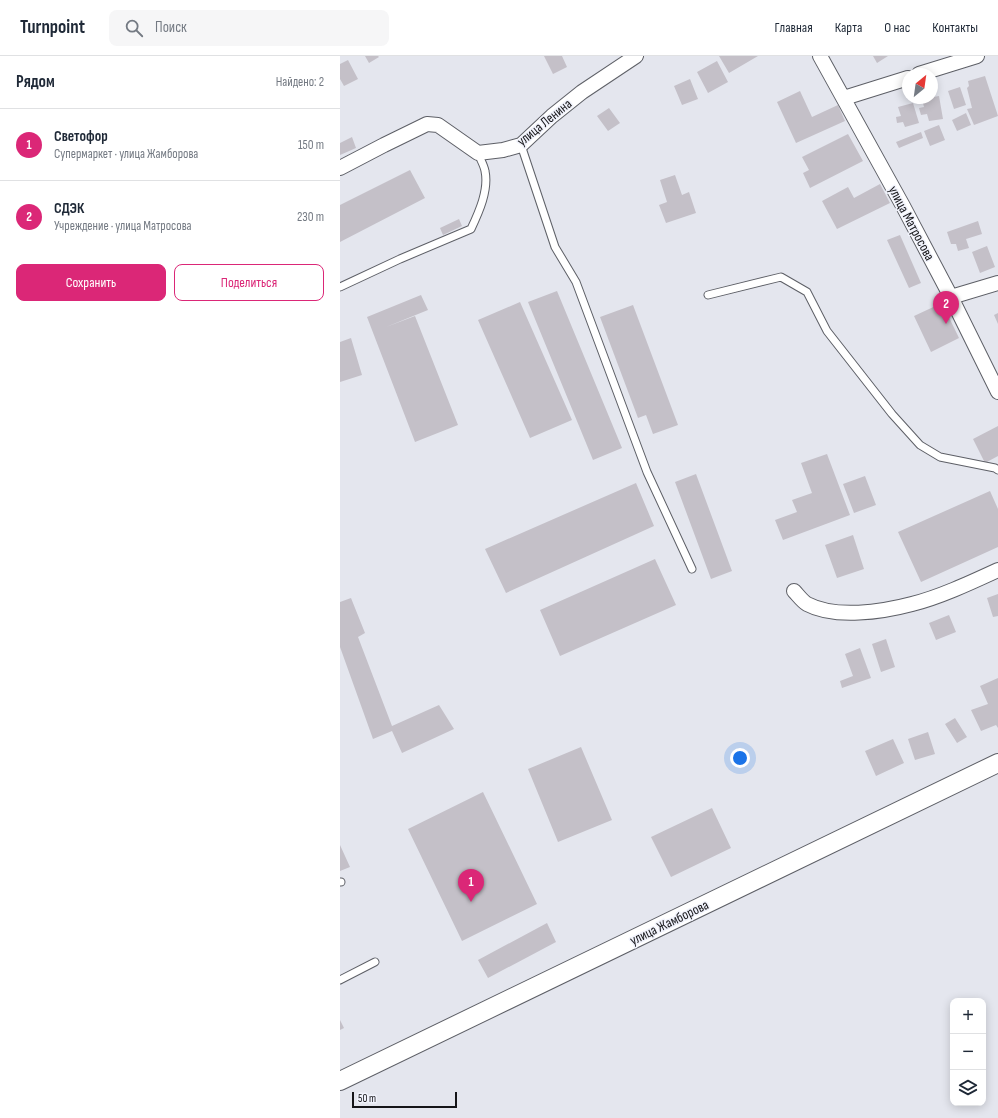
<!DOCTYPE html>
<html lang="ru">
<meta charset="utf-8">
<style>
body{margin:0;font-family:"Sofia Sans Condensed",sans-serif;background:#f6f6f7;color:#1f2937}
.controls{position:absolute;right:12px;bottom:12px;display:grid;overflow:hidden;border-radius:8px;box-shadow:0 2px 10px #0003}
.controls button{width:36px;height:36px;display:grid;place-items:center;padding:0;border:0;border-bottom:1px solid #e0e1e3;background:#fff;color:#1f2937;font:20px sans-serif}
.compass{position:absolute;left:562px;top:12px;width:36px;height:36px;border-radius:50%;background:#fff;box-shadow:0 2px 10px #0003;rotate:29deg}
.scale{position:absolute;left:12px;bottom:10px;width:105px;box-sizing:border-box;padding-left:4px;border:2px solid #151518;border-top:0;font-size:11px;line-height:14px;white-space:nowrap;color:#151518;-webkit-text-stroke:3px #f1f3fc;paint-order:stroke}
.you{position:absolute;left:400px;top:702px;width:14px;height:14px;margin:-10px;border:3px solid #fff;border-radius:50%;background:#1a73e8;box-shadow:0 0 0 6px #1a73e833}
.badge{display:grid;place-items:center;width:26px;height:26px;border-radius:50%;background:#db2777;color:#fff;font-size:13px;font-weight:700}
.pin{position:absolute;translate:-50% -33px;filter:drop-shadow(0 1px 2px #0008)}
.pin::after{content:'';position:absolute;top:21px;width:14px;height:12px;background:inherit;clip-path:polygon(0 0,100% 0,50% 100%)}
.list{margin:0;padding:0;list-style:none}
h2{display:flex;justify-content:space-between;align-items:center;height:52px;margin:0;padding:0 16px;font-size:17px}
h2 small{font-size:13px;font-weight:400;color:#747a83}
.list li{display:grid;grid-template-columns:26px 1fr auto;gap:12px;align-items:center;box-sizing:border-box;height:72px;padding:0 16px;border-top:1px solid #e0e1e3}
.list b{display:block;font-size:15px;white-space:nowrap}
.list p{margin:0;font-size:13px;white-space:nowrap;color:#747a83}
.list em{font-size:13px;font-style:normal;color:#747a83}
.actions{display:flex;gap:8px;padding:12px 16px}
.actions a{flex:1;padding:9px 0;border:1px solid #db2777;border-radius:8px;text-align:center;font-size:14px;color:#db2777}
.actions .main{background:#db2777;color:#fff}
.icon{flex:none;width:22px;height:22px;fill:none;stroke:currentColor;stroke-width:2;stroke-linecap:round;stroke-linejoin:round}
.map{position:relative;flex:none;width:658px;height:1062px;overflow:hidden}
header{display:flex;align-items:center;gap:24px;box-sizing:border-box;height:56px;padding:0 20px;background:#fff;border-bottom:1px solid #e0e1e3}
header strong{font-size:19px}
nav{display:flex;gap:22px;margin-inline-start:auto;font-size:14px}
.search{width:280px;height:36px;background:#f6f6f7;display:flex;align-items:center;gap:10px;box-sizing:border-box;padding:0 14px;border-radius:8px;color:#747a83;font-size:15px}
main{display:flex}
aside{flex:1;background:#fff}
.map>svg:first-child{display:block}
</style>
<header>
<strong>Turnpoint</strong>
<div class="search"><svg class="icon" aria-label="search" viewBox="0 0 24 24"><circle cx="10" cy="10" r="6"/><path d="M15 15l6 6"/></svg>Поиск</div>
<nav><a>Главная</a><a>Карта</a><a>О нас</a><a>Контакты</a></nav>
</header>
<main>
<aside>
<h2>Рядом<small>Найдено: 2</small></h2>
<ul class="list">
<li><span class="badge">1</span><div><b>Светофор</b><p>Супермаркет · улица Жамборова</p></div><em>150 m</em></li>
<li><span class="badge">2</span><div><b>СДЭК</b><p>Учреждение · улица Матросова</p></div><em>230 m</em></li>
</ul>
<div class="actions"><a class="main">Сохранить</a><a>Поделиться</a></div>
</aside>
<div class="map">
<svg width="658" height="1062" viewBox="0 0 658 1062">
<rect width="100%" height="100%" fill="#e4e6ee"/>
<path fill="#c4c0c8" d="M 25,0 L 38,0 L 39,1 L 29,7 Z
M 204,0 L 222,0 L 227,11 L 213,18 Z
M 379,0 L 418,0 L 389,17 Z
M 533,0 L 548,0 L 537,7 Z
M 8,4 L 18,23 L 4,30 L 0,23 L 0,8 Z
M 377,5 L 388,26 L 368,37 L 357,16 Z
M 645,20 L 658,60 L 634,69 L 627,53 L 632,52 L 627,32 L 629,30 L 628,25 Z
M 350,23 L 358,43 L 342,49 L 334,30 Z
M 620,31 L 626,49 L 614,53 L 608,35 Z
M 460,35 L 472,61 L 498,49 L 505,65 L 456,87 L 437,46 Z
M 599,40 L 603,63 L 589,65 L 587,58 L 581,59 L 579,52 L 584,51 L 582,43 Z
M 573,47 L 579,67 L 565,71 L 563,66 L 557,67 L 556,61 L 561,60 L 558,51 Z
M 269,52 L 280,67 L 268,75 L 257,60 Z
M 626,57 L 631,69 L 617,75 L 612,64 Z
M 599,69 L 605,84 L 590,90 L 584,75 Z
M 581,76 L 583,82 L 559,92 L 556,86 Z
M 508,78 L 523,105 L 470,132 L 463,117 L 469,114 L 462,101 Z
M 12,81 L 16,92 L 0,99 L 0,87 Z
M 70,114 L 85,142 L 0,186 L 0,149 Z
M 335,119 L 342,139 L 349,136 L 356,157 L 326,167 L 319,149 L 327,146 L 320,124 Z
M 540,128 L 550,147 L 497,173 L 482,145 L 508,131 L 514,142 Z
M 119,163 L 122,170 L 103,179 L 100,172 Z
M 638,165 L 642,178 L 626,183 L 629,192 L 618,195 L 616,188 L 611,188 L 607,176 Z
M 560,179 L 581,227 L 569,232 L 547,184 Z
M 647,190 L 655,211 L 640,217 L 632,196 Z
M 217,235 L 282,392 L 253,404 L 188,246 Z
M 81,239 L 88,254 L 46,271 L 75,260 L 118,369 L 75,386 L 27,261 Z
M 180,246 L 232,364 L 190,382 L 138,264 Z
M 602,247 L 619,282 L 591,296 L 574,260 Z
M 293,249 L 338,369 L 313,378 L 306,359 L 298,362 L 260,261 Z
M 658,257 L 658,268 L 654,259 Z
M 11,282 L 22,319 L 0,326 L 0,286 Z
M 658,370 L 658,400 L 645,407 L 633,383 Z
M 487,398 L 510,459 L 443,484 L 435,464 L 457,456 L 452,444 L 472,437 L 461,407 Z
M 356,418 L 392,515 L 371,523 L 335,426 Z
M 525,420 L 536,449 L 514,457 L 503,428 Z
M 296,427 L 314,470 L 166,537 L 145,493 Z
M 650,435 L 658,453 L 658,491 L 581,526 L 558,476 Z
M 513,479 L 524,513 L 497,522 L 485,489 Z
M 315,503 L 336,549 L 220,600 L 200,554 Z
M 658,538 L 658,560 L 653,561 L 647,542 Z
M 11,542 L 25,577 L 18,581 L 52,670 L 99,649 L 114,673 L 62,697 L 52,675 L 33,683 L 0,591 L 0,546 Z
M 609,559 L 616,576 L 596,584 L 589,567 Z
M 546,583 L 555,611 L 541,616 L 532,588 Z
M 520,592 L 531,622 L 502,632 L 500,625 L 513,620 L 505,598 Z
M 658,622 L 658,672 L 656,669 L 641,675 L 631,654 L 648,648 L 640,630 Z
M 615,662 L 627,681 L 617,687 L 605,668 Z
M 588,676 L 595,698 L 575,704 L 568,683 Z
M 553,683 L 564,707 L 536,720 L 525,695 Z
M 241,691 L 272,764 L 218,786 L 188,713 Z
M 143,736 L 197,848 L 122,885 L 68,773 Z
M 372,752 L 391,792 L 331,821 L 311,781 Z
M 0,789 L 10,811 L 0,815 Z
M 207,867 L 216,886 L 148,922 L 138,904 Z
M 0,964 L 4,972 L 0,974 Z"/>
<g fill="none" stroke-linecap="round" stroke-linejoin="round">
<g stroke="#5d5f66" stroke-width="9">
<path id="service" d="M 181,89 L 215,191 L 236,226 L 307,416 L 352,513
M 0,231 L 60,203 L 131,173 C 139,156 149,134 145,115 C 144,109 140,103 138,97
M 368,239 L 441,221 L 467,236 L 487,275 L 552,358 L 580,389 L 600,401 L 655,412 L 658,414
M 0,826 L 1,826
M 0,924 L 35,906"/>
</g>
<g stroke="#5d5f66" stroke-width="16">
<path id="minor" d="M 480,0 L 563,150 L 611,241 L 658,336
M 579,18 L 637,0
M 504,42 L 568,22
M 0,112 L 44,89 L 87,68 L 98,69 L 138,97 L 163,94 L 181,89 L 212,60 L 242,36 L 296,0
M 611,241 L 658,227
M 454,535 C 458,539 462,545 467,548 C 495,563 542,556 572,548 C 600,541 632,526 658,514"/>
</g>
<g stroke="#5d5f66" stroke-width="20">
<path id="tertiary" d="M 0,1025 L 658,707"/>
</g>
<use href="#service" stroke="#fff" stroke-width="7"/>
<use href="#minor" stroke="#fff" stroke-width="14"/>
<use href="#tertiary" stroke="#fff" stroke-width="18"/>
</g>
<g text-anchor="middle" stroke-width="3" stroke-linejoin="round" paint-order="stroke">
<g font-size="14" fill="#151518" stroke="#f1f3fc">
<text transform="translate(204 66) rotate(-39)" y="5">улица Ленина</text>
<text transform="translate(572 167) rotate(62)" y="5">улица Матросова</text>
<text transform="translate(329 866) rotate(-26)" y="5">улица Жамборова</text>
</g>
</g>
</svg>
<div class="controls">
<button>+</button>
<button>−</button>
<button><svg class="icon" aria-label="layers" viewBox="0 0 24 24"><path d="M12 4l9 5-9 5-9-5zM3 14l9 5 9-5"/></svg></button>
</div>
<svg class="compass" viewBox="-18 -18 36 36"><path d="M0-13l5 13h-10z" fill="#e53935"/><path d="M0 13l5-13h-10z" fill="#747a83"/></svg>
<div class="scale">50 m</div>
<div class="you"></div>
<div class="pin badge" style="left:131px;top:846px">1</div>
<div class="pin badge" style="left:606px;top:268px">2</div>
</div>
</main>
